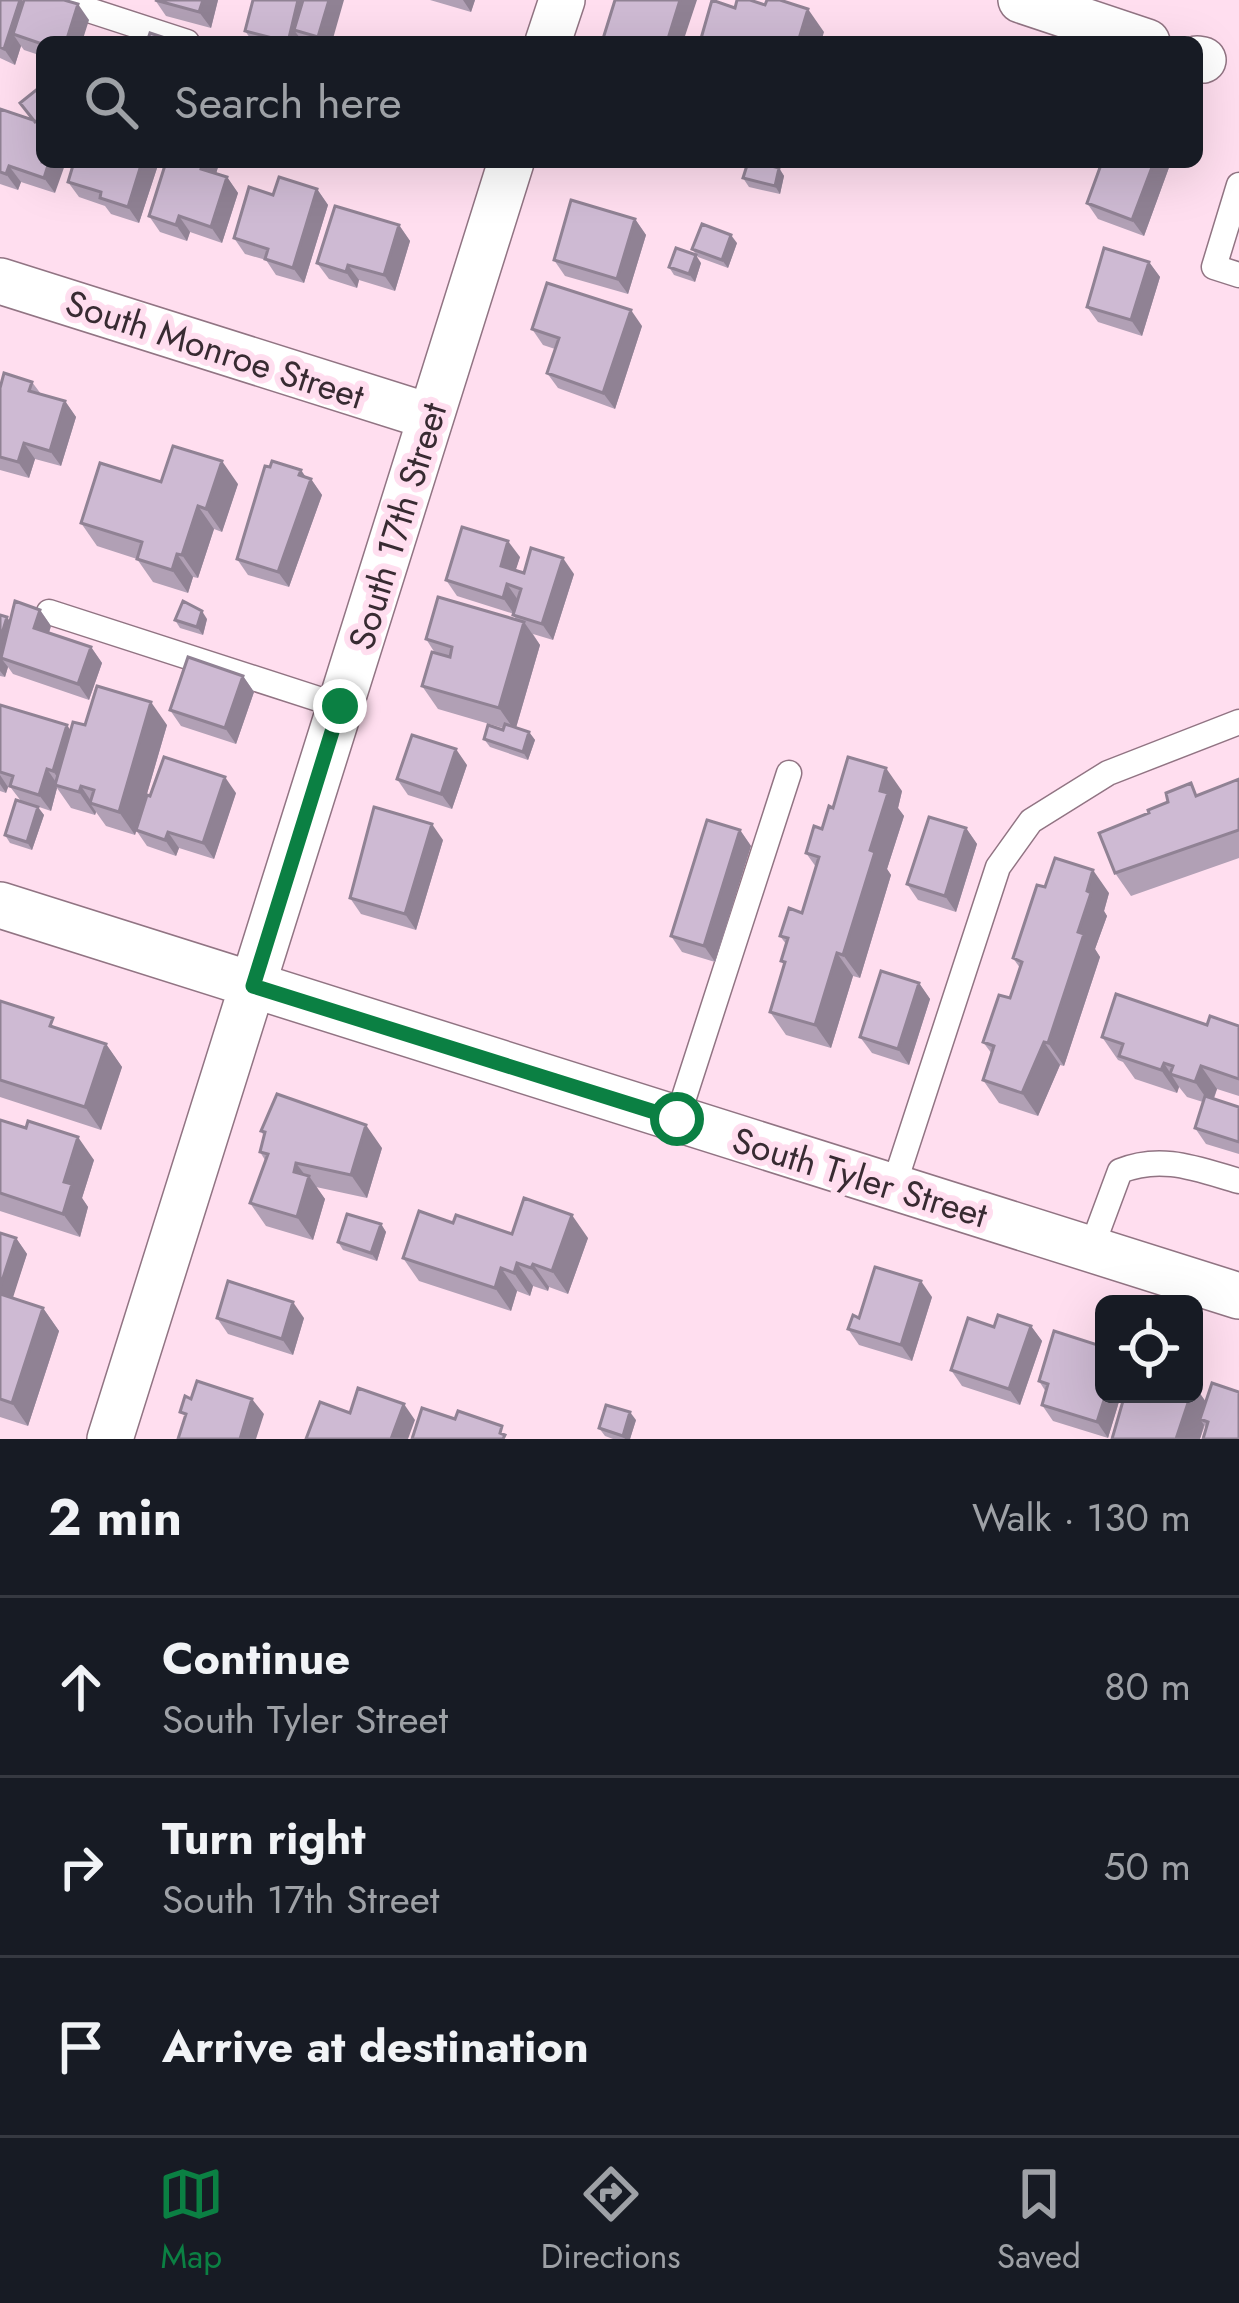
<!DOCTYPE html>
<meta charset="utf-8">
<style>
body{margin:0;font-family:Jost,sans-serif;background:#242831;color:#f1f3f6}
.controls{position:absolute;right:36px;bottom:36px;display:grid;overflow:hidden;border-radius:18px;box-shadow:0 12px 48px #0002}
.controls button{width:108px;height:108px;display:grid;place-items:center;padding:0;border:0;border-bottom:3px solid #363941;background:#171b24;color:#f1f3f6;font:60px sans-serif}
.stop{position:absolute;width:36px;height:36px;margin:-27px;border:9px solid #0b8043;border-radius:50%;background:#fff}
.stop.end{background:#0b8043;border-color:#fff;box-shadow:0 3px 12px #0008}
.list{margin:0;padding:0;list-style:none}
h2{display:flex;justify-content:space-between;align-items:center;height:156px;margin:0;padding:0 48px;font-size:51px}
h2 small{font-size:39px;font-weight:400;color:#9ea1a6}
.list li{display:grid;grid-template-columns:78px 1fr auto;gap:36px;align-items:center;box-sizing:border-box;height:180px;padding:0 48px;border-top:3px solid #363941}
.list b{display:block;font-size:45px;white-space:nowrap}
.list p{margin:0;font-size:39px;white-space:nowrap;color:#9ea1a6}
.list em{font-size:39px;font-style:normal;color:#9ea1a6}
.icon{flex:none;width:66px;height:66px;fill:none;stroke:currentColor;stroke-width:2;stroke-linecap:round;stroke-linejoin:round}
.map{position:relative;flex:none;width:1239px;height:1439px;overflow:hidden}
.search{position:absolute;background:#171b24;box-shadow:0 12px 48px #0002;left:36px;right:36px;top:36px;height:132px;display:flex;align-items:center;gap:30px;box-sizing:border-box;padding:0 42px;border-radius:18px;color:#9ea1a6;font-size:45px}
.sheet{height:696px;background:#171b24}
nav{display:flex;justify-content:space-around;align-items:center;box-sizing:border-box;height:168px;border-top:3px solid #363941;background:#171b24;font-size:33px;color:#9ea1a6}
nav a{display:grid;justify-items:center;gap:6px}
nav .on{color:#0b8043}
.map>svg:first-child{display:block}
</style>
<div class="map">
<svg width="1239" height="1439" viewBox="0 0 1239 1439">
<rect width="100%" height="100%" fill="#ffdeef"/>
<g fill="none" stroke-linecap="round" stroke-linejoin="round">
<g stroke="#917483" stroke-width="27">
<path id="lane" d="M 58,0 L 187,42
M 1239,185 L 1214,267 L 1239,275
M 49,612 L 340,706
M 677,1119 L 789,773
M 893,1188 L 998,867 L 1031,821 L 1108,773 L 1239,722
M 1091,1249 L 1120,1171 C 1162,1154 1197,1169 1239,1181"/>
</g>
<g stroke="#917483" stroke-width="48">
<path id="street" d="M 1021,0 L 1147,42
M 548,42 L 562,0
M 1197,59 L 1203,60
M 0,281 L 431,417
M 0,905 L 1239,1296
M 110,1439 L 511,162"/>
</g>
<use href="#lane" stroke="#fff" stroke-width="24"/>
<use href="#street" stroke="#fff" stroke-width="45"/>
</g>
<path fill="#b1a0b5" d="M 0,0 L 23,2 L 89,20 L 42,42 L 42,56 L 24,50 L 21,46 L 15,65 L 0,58 Z
M 155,0 L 218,0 L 211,28 L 166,16 Z
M 253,0 L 332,42 L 253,42 L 245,31 Z
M 430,0 L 475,0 L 471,12 Z
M 42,90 L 42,162 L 55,193 L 21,182 L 18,190 L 0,184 L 0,109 L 33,120 Z
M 159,162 L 139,223 L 111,214 L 105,206 L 79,197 L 68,182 Z
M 1102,162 L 1171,162 L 1144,236 L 1098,219 L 1087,203 Z
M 219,164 L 216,173 L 227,177 L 238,193 L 222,243 L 190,232 L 187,241 L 160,232 L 149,216 Z
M 779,168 L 784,176 L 780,194 L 749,187 L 743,178 Z
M 317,189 L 328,205 L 304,283 L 276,275 L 266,260 L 245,254 L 234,238 L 273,195 Z
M 635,219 L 646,235 L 628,294 L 565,276 L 554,260 Z
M 399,225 L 410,241 L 395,291 L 359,280 L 357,288 L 329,279 L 317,263 Z
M 737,243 L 728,268 L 698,257 L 692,249 Z
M 1149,262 L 1160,277 L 1142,336 L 1098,322 L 1087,307 Z
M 701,263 L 695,282 L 674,275 L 669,267 Z
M 642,326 L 615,409 L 558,388 L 547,373 L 555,349 L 543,345 L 532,329 Z
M 32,382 L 41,394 L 65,401 L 76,417 L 61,466 L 35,459 L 29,478 L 0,470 L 0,388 Z
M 306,477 L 311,479 L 322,495 L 289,587 L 248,575 L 237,559 Z
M 161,482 L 238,484 L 222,532 L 214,529 L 198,578 L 193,577 L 188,593 L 153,582 L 137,559 L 97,546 L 81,523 Z
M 520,557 L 515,571 L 524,573 L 574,574 L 553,640 L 533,634 L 540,645 L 516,728 L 529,732 L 535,740 L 528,760 L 490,747 L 484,739 L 503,728 L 438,709 L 422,686 L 435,653 L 426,639 L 516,620 L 514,614 L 457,596 L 446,580 Z
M 40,610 L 51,626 L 49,633 L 91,647 L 102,663 L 89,700 L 13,674 L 8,667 L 5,677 L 0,676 L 0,615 L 10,622 Z
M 207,619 L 203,635 L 180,628 L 175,620 Z
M 243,676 L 254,692 L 236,744 L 181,726 L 170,710 Z
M 0,705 L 71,731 L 85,725 L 167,725 L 135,835 L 106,826 L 96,812 L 95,815 L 71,808 L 57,788 L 51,811 L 36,806 L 44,815 L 32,850 L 10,843 L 5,835 L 21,801 L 11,788 L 8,787 L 6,793 L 0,791 Z
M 467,765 L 452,809 L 408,795 L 397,779 Z
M 1239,779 L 1239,858 L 1131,896 L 1115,873 L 1149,813 L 1168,802 L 1199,795 Z
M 902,791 L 898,808 L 904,816 L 887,869 L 891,875 L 860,978 L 853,976 L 831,1048 L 786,1035 L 770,1012 L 784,965 L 781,961 L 786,944 L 780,936 L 802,913 L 816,867 L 806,853 L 833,808 Z
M 236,793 L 214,859 L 179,848 L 176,856 L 147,846 L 136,830 L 150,796 Z
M 966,828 L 977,844 L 956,912 L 918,900 L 907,884 Z
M 740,830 L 751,846 L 715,962 L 682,952 L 671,936 Z
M 443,840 L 416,930 L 361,914 L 350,898 Z
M 1045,887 L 1109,893 L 1104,911 L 1107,916 L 1095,949 L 1100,957 L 1064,1066 L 1060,1065 L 1038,1116 L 999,1103 L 983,1080 L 992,1054 L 983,1042 L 1010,998 L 1020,968 L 1013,958 Z
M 919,983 L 930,999 L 909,1065 L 872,1053 L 860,1037 Z
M 0,1001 L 60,1029 L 106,1044 L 122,1067 L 101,1130 L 0,1097 Z
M 1207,1025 L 1239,1026 L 1239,1096 L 1217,1089 L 1214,1099 L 1239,1107 L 1239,1154 L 1206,1144 L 1195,1128 L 1203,1102 L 1187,1097 L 1179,1087 L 1177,1093 L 1135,1079 L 1123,1062 L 1118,1060 L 1102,1037 Z
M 0,1120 L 94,1160 L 82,1198 L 88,1207 L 80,1237 L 0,1211 Z
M 261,1131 L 382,1148 L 367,1198 L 316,1187 L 325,1199 L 313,1240 L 266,1226 L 250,1203 L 265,1160 L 260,1152 L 264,1136 Z
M 453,1223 L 512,1234 L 588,1238 L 568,1294 L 549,1287 L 548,1291 L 533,1286 L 530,1296 L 517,1291 L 511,1311 L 419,1281 L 403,1258 Z
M 381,1224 L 386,1232 L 377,1261 L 343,1250 L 338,1242 Z
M 0,1233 L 16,1238 L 27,1254 L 12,1298 L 43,1308 L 59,1331 L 28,1426 L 0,1417 Z
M 932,1297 L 912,1361 L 859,1345 L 848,1329 L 859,1318 Z
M 217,1318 L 304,1318 L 293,1355 L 228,1334 Z
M 1031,1326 L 1042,1341 L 1020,1405 L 962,1386 L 951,1370 L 994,1327 Z
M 1039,1381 L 1104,1394 L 1194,1394 L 1194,1385 L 1206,1402 L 1239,1392 L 1206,1428 L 1205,1425 L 1200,1439 L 1112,1439 L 1124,1398 L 1121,1395 L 1108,1438 L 1053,1421 L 1042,1405 L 1046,1392 Z
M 636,1420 L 630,1439 L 613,1439 L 605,1436 L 599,1428 Z"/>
<path fill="#908294" d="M 20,0 L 22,0 L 32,14 L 13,34 L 21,46 L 15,65 L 4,49 Z
M 203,0 L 218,0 L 211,28 L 199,12 Z
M 298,0 L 308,0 L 294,30 L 303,42 L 288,42 Z
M 329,0 L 344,0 L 332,42 L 321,42 L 318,37 Z
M 463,0 L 475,0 L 471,12 Z
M 680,0 L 697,0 L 683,42 L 667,42 Z
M 78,4 L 89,20 L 82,42 L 66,42 Z
M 808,9 L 824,32 L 821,42 L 798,42 Z
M 49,162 L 66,162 L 55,193 L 44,178 Z
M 142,162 L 159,162 L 139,223 L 128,207 Z
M 203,162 L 217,162 L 219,164 L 213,184 L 201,169 Z
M 1154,162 L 1171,162 L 1144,236 L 1132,220 Z
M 9,166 L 21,182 L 18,190 L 6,174 Z
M 779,168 L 784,176 L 780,194 L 775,186 Z
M 227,177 L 238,193 L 222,243 L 211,227 Z
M 317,189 L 328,205 L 304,283 L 293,268 Z
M 179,216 L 190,232 L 187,241 L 176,225 Z
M 635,219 L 646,235 L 628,294 L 617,279 Z
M 399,225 L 410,241 L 395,291 L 384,275 Z
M 731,235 L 737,243 L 728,268 L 722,260 Z
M 696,255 L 701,263 L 695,282 L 689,274 Z
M 1149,262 L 1160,277 L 1142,336 L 1131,320 Z
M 348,265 L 359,280 L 357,288 L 346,272 Z
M 631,310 L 642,326 L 615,409 L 603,393 Z
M 65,401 L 76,417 L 61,466 L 50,451 Z
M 24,443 L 35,459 L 29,478 L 18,462 Z
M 222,461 L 238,484 L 222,532 L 206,509 Z
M 301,470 L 310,483 L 311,479 L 322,495 L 289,587 L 278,572 Z
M 198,506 L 214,529 L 198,578 L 182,555 Z
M 508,541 L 520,557 L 512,582 L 501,566 Z
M 177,554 L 193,577 L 188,593 L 172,570 Z
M 563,558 L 574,574 L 553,640 L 542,624 Z
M 507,584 L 518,600 L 514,614 L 503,598 Z
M 40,610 L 51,626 L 45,644 L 34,628 Z
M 202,611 L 207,619 L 203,635 L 197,627 Z
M 7,617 L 18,633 L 1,658 L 8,667 L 5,677 L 0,671 L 0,640 Z
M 524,622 L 540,645 L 515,731 L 499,708 Z
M 91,647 L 102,663 L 89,700 L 78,684 Z
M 243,676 L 254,692 L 236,744 L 225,728 Z
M 151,702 L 167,725 L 135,835 L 119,812 Z
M 67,725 L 78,741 L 64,787 L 53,771 Z
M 529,732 L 535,740 L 528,760 L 523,752 Z
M 456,749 L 467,765 L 452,809 L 441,794 Z
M 886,768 L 902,791 L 898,808 L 904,816 L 887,869 L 891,875 L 860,978 L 843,955 Z
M 47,769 L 58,785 L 55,785 L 57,788 L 51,811 L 39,795 Z
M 0,775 L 8,787 L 6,793 L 0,784 Z
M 225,777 L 236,793 L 214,859 L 203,843 Z
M 81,786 L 93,804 L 90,803 L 96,812 L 95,815 L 79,792 Z
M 38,807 L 44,815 L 32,850 L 27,842 Z
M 432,824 L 443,840 L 416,930 L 405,914 Z
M 966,828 L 977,844 L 956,912 L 945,896 Z
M 740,830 L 751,846 L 715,962 L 704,946 Z
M 168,832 L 179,848 L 176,856 L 165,840 Z
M 1093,870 L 1109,893 L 1104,911 L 1107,916 L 1095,949 L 1100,957 L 1064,1066 L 1048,1043 Z
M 837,953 L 853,976 L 831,1048 L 815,1025 Z
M 919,983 L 930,999 L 909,1065 L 898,1049 Z
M 1044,1042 L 1060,1065 L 1038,1116 L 1022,1093 Z
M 106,1044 L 122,1067 L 101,1130 L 85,1107 Z
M 1164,1063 L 1179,1087 L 1177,1093 L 1161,1070 Z
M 1201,1066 L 1217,1089 L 1211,1105 L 1195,1082 Z
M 366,1125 L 382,1148 L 367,1198 L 351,1175 Z
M 78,1137 L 94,1160 L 82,1198 L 88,1207 L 80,1237 L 63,1214 L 64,1182 Z
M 296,1163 L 308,1179 L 309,1176 L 325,1199 L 313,1240 L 297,1217 L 294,1172 Z
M 572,1215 L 588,1238 L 568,1294 L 552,1271 Z
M 381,1224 L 386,1232 L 377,1261 L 371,1253 Z
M 16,1238 L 27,1254 L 9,1310 L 0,1298 L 0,1287 Z
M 517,1263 L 533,1286 L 530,1296 L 514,1273 Z
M 533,1264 L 549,1287 L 548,1291 L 531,1268 Z
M 501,1268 L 517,1291 L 511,1311 L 495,1288 Z
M 921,1281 L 932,1297 L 912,1361 L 901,1345 Z
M 293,1302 L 304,1318 L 293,1355 L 282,1339 Z
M 43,1308 L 59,1331 L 28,1426 L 12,1403 Z
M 1031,1326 L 1042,1341 L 1020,1405 L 1009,1389 Z
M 1194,1385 L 1210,1408 L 1200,1419 L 1204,1425 L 1200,1439 L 1176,1439 L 1191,1394 L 1194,1394 Z
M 1106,1394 L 1121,1395 L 1108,1438 L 1097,1422 Z
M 252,1399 L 264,1414 L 256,1439 L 240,1439 Z
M 404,1404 L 415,1420 L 408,1439 L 391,1439 Z
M 630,1412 L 636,1420 L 630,1439 L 625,1439 L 623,1436 Z"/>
<path fill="#cebad3" stroke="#908294" stroke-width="3" d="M 0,0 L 20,0 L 4,49 L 0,47 Z
M 24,0 L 64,0 L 78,4 L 66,42 L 42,44 L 13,34 Z
M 155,0 L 203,0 L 199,12 Z
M 253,0 L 298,0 L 288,42 L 245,31 Z
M 303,0 L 329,0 L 318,37 L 294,30 Z
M 615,0 L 680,0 L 667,42 L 602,42 Z
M 712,0 L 735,8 L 737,0 L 750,0 L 765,5 L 767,0 L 780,0 L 808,9 L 798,42 L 700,42 Z
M 150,33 L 177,42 L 147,42 Z
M 40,87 L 42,90 L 42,117 L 35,122 L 20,103 Z
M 0,109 L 42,123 L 42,162 L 49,162 L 44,178 L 9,166 L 6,174 L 0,172 Z
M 74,162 L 142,162 L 128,207 L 100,198 L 101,192 L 68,182 Z
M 166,162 L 203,162 L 201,169 L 227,177 L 211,227 L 179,216 L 176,225 L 149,216 Z
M 748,162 L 757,162 L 779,168 L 775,186 L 743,178 Z
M 1102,162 L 1154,162 L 1132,220 L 1087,203 Z
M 279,177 L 317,189 L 293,268 L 265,259 L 268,249 L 234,238 L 249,187 L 273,195 Z
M 571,200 L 635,219 L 617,279 L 554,260 Z
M 335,206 L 399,225 L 384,275 L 348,265 L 346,272 L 317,263 Z
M 702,224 L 731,235 L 722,260 L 692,249 Z
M 676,248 L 696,255 L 689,274 L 669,267 Z
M 1104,248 L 1149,262 L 1131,320 L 1087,307 Z
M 547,283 L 631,310 L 603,393 L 547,373 L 559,338 L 532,329 Z
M 4,373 L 32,382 L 29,391 L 65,401 L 50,451 L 24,443 L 18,462 L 0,457 L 0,388 Z
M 173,446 L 222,461 L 206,509 L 198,506 L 182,555 L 177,554 L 172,570 L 137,559 L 142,542 L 81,523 L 100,463 L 161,482 Z
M 272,461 L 301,470 L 299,475 L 311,479 L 278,572 L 237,559 L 265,466 L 270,467 Z
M 462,527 L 508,541 L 501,566 L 524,573 L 531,548 L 563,558 L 542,624 L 513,615 L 521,589 L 507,584 L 503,598 L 446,580 Z
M 438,597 L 524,622 L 499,708 L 422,686 L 432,652 L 450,657 L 452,647 L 426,639 Z
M 15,601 L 40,610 L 34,628 L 91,647 L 78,684 L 1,658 Z
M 183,601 L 202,611 L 197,627 L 175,620 Z
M 0,615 L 7,617 L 0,640 Z
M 188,657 L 243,676 L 225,728 L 170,710 Z
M 97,686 L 151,702 L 119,812 L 90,803 L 94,790 L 81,786 L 79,792 L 55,785 L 73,722 L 85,725 Z
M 0,705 L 67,725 L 53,771 L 47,769 L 39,795 L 10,786 L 13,776 L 0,772 Z
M 505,724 L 529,732 L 523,752 L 484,739 L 488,725 L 503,730 Z
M 412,735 L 456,749 L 441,794 L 397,779 Z
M 164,757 L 225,777 L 203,843 L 168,832 L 165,840 L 136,830 L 147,795 L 150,796 Z
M 848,757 L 886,768 L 880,791 L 888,793 L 870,850 L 875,852 L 843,955 L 837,953 L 815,1025 L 770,1012 L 785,962 L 781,961 L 788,938 L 780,936 L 789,908 L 802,913 L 819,857 L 806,853 L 814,826 L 822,829 L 829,806 L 833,808 Z
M 1239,779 L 1239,830 L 1115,873 L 1099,833 L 1149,813 L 1148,810 L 1168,802 L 1166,793 L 1191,783 L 1196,796 Z
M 16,800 L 38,807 L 27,842 L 5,835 Z
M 374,807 L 432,824 L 405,914 L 350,898 Z
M 929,817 L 966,828 L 945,896 L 907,884 Z
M 707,820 L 740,830 L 704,946 L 671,936 Z
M 1055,858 L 1093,870 L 1087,891 L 1091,893 L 1078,932 L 1084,934 L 1048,1043 L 1044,1042 L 1022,1093 L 983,1080 L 994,1046 L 983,1042 L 999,995 L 1010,998 L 1022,962 L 1013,958 L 1037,885 L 1045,887 Z
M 881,971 L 919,983 L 898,1049 L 860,1037 Z
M 1116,994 L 1207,1025 L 1210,1016 L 1239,1026 L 1239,1079 L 1201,1066 L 1195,1082 L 1170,1074 L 1173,1066 L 1164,1063 L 1161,1070 L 1119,1056 L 1123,1044 L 1102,1037 Z
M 0,1001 L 53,1018 L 50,1026 L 106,1044 L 85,1107 L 0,1080 Z
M 277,1094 L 366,1125 L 351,1175 L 296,1163 L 294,1172 L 309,1176 L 297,1217 L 250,1203 L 268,1154 L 260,1152 L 265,1132 L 261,1131 Z
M 1205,1096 L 1239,1107 L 1239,1142 L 1195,1128 Z
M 0,1120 L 26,1128 L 28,1121 L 78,1137 L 64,1182 L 72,1184 L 63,1214 L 0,1193 Z
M 524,1198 L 572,1215 L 552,1271 L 533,1264 L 531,1268 L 517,1263 L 514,1273 L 501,1268 L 495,1288 L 403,1258 L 419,1211 L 453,1223 L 456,1215 L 512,1234 Z
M 347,1214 L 381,1224 L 371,1253 L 338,1242 Z
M 0,1233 L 16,1238 L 0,1287 Z
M 875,1267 L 921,1281 L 901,1345 L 848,1329 L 853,1315 L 859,1318 Z
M 228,1281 L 293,1302 L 282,1339 L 217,1318 Z
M 0,1294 L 43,1308 L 12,1403 L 0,1399 Z
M 998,1315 L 1031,1326 L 1009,1389 L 951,1370 L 968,1318 L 994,1327 Z
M 1054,1331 L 1104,1347 L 1106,1394 L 1097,1422 L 1042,1405 L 1048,1384 L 1039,1381 Z
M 197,1381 L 252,1399 L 240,1439 L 178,1439 L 186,1414 L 180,1412 L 185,1396 L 191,1399 Z
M 1212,1383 L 1239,1392 L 1239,1439 L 1203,1439 L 1208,1422 L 1200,1419 Z
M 358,1388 L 404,1404 L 391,1439 L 306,1439 L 320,1402 L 350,1413 Z
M 1125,1394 L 1191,1394 L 1176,1439 L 1112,1439 Z
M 606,1405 L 630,1412 L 623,1436 L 599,1428 Z
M 422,1408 L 455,1419 L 458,1411 L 502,1426 L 500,1433 L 505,1435 L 503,1439 L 412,1439 Z"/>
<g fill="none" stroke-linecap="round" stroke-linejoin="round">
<path stroke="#0b8043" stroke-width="15" d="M 340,706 L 253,986 L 677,1119"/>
</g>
<g text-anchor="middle" stroke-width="12" stroke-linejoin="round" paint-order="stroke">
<g font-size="36" fill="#382b32" stroke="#ffdeef">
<text transform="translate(215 349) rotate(18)" y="13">South Monroe Street</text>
<text transform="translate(397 526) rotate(-73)" y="13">South 17th Street</text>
<text transform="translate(860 1177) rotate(17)" y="13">South Tyler Street</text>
</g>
</g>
</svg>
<div class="controls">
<button><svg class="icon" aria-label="locate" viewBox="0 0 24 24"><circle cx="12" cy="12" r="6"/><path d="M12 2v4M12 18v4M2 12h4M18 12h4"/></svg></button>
</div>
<div class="stop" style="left:677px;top:1119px"></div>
<div class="stop end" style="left:340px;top:706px"></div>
<div class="search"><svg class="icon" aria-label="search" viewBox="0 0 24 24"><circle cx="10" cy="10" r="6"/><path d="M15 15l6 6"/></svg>Search here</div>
</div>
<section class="sheet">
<h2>2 min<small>Walk · 130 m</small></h2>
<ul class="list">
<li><svg class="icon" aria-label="ahead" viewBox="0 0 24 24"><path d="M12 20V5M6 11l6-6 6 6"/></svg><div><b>Continue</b><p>South Tyler Street</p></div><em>80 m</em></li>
<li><svg class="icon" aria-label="right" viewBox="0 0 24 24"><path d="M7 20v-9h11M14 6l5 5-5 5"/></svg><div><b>Turn right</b><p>South 17th Street</p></div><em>50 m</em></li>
<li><svg class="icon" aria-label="arrive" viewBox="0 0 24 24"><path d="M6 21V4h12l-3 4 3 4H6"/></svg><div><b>Arrive at destination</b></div></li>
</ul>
</section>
<nav>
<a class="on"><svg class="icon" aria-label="map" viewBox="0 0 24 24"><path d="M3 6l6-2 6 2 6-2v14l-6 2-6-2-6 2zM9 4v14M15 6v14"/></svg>Map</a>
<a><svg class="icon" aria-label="directions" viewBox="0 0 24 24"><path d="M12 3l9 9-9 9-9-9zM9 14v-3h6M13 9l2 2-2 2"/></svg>Directions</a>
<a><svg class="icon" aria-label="saved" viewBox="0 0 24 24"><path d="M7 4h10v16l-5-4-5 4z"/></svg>Saved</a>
</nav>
